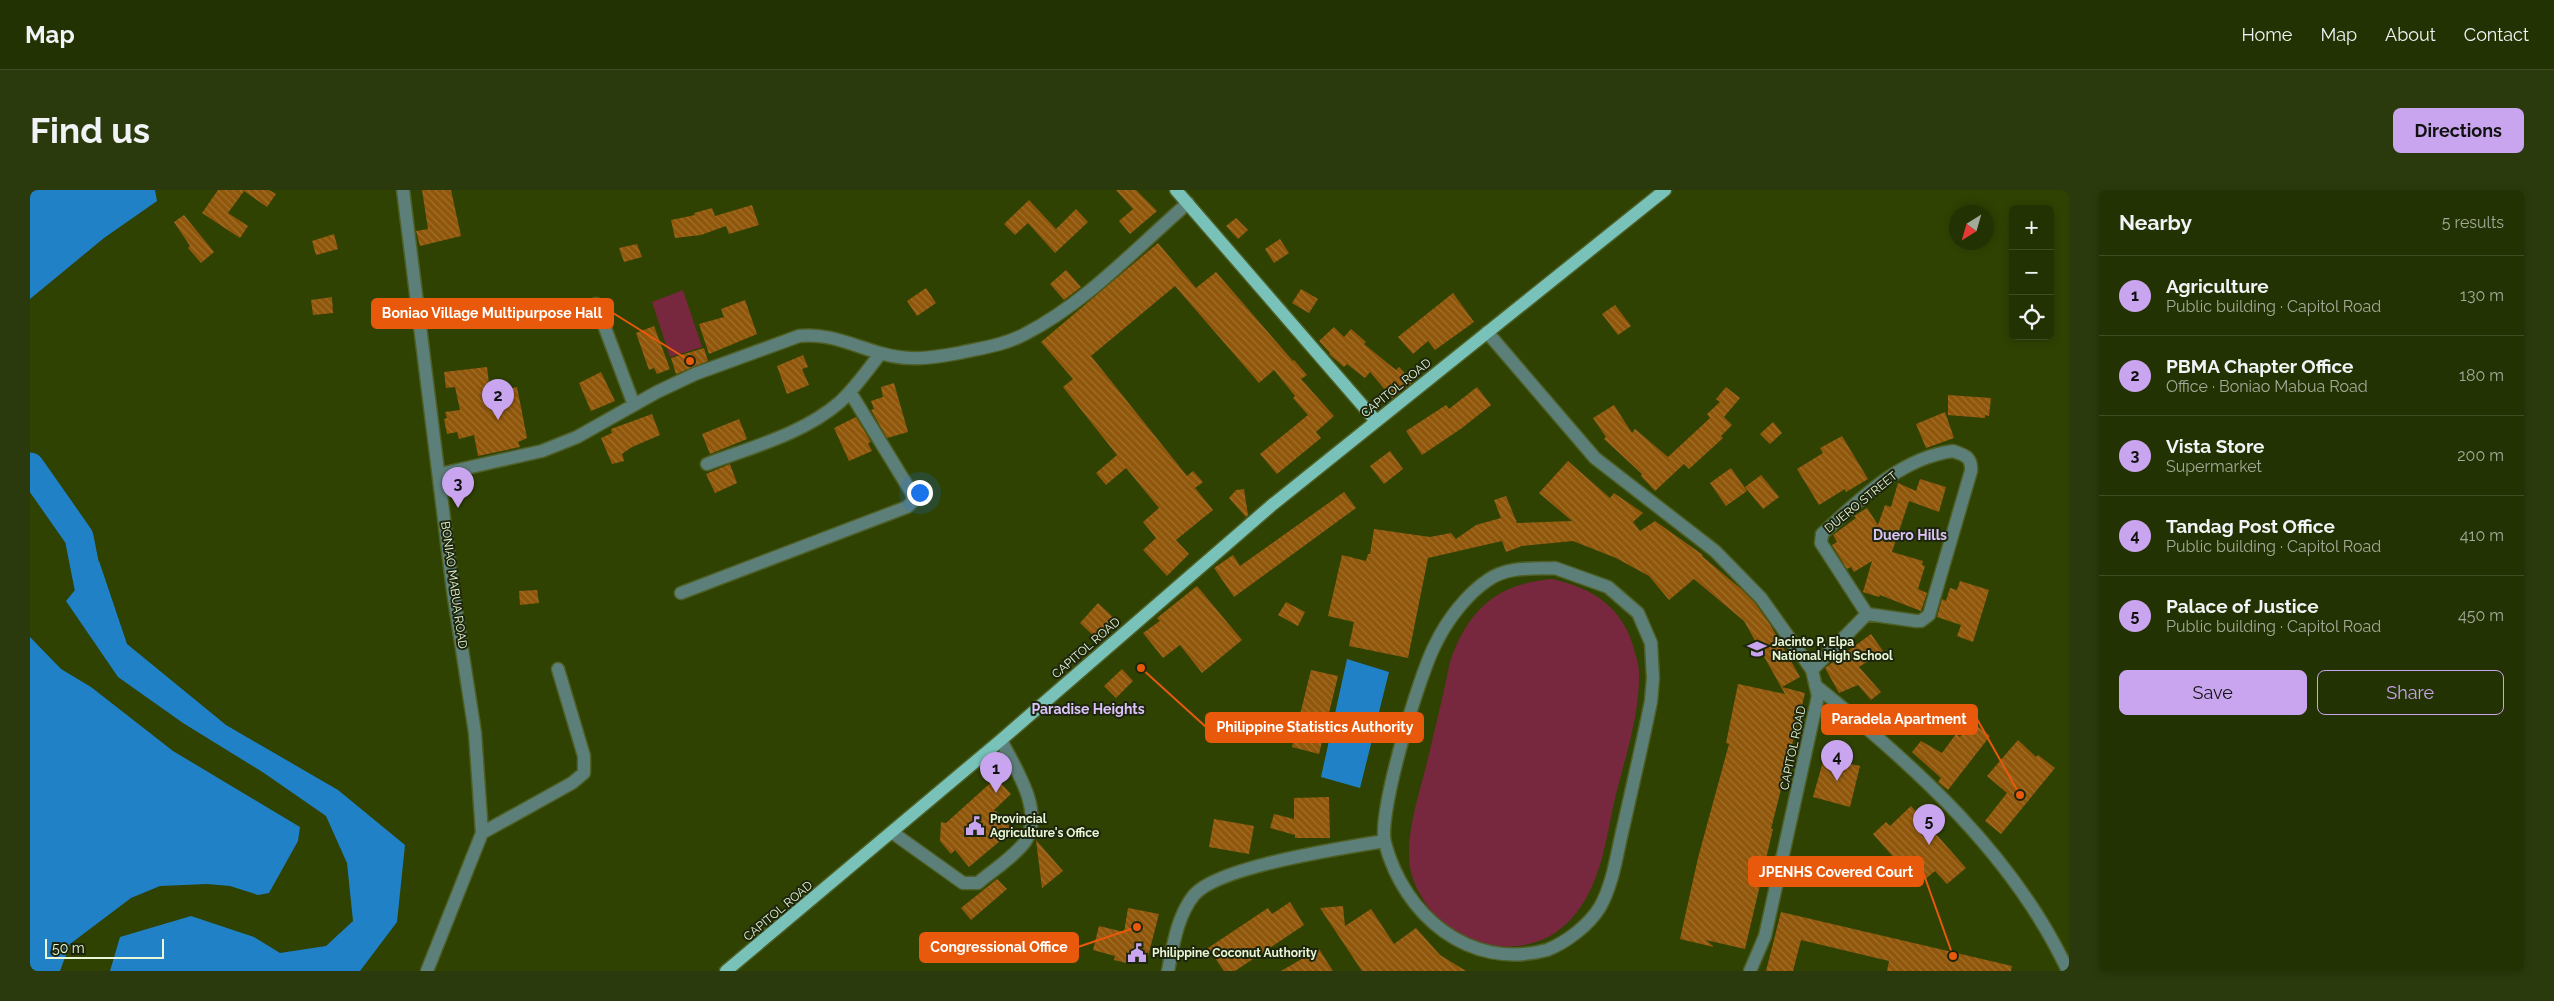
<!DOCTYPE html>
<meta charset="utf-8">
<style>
body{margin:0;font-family:Raleway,sans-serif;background:#2b3a0c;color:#f1f3f6}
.controls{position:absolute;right:15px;top:15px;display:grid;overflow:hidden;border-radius:8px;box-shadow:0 2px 8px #0003}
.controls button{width:45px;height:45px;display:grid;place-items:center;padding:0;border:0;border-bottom:1px solid #404d24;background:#233202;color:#f1f3f6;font:25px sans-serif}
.compass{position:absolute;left:1919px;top:15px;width:45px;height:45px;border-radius:50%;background:#233202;box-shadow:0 2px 8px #0003;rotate:217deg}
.scale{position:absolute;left:15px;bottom:12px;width:119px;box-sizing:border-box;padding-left:5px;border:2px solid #e9f7d7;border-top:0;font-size:14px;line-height:18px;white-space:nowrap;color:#e9f7d7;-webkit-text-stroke:4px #1d260d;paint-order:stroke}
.you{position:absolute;left:889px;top:302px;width:18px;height:18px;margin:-12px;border:4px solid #fff;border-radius:50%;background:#1a73e8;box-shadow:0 0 0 8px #1a73e833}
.badge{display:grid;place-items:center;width:32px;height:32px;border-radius:50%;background:#c8a5ee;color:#111;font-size:16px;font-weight:700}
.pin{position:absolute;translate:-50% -41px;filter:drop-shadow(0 1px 2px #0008)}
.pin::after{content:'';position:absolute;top:26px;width:18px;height:15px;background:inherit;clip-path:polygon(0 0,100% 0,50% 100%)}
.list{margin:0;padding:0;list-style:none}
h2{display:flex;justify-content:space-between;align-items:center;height:65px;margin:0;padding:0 20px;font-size:21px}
h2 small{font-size:16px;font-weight:400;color:#a3aa99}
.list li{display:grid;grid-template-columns:32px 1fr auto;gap:15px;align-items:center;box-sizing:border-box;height:80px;padding:0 20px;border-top:1px solid #404d24}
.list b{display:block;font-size:19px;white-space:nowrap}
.list p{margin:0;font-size:16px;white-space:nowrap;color:#a3aa99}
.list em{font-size:16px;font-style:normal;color:#a3aa99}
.actions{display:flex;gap:10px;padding:15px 20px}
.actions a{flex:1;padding:11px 0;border:1px solid #c8a5ee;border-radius:8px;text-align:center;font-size:18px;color:#c8a5ee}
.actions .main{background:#c8a5ee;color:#111}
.icon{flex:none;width:28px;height:28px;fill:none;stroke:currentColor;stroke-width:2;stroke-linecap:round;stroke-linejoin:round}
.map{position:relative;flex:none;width:2039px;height:781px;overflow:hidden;border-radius:8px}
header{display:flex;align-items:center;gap:30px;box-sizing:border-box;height:70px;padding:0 25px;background:#233202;border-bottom:1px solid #404d24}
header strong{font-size:24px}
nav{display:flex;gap:28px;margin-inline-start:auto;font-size:18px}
.intro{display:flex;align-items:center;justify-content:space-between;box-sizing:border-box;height:120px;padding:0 30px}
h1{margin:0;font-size:35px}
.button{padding:12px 22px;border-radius:8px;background:#c8a5ee;color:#111;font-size:18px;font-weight:700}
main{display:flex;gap:30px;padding:0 30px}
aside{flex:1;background:#233202;border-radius:8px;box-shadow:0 2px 8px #0003}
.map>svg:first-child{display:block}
</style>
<header>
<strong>Map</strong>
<nav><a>Home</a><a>Map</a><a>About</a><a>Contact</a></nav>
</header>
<div class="intro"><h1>Find us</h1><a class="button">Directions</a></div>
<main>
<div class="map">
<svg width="2039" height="781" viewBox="0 0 2039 781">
<defs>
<pattern id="building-back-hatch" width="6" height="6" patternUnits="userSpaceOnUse" patternTransform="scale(1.25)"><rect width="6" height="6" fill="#90570b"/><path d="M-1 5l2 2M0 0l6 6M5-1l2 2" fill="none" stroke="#a0702e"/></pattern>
</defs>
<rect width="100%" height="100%" fill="#2f4202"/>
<path fill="#77283e" d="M 653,100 L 672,157 L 640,167 L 622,112 Z
M 1522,389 C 1564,398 1595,419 1605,463 C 1607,469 1609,476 1609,483 C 1610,524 1595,568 1585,608 C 1576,649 1571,697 1541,729 C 1517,755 1489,759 1455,756 C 1444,755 1433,746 1423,740 C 1405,729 1390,709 1383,689 C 1371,655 1389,606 1397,572 C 1405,539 1413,506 1420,472 C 1438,420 1466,394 1522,389 Z"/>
<path fill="#2181c7" d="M 0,0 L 125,0 L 127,11 L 74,48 L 0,109 Z
M 69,371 L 97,454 L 196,535 L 308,600 L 375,655 L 367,732 L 330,781 L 80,781 L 90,747 L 161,726 L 224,747 L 250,763 L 296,756 L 323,731 L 317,673 L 296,626 L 234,583 L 153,533 L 88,487 L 36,411 Z
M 0,447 L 31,479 L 61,497 L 143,561 L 270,637 L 268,651 L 239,703 L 228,705 L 200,696 L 177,694 L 130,696 L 101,708 L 40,754 L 30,781 L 0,781 Z
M 1317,469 L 1359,482 L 1330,598 L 1291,587 Z"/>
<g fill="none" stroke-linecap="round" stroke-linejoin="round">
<path stroke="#2181c7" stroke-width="29" d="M 0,277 L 49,347 L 64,423"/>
</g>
<path fill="url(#building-back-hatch)" d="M 188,0 L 239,0 L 246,4 L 237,17 L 214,1 L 198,23 L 218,36 L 210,48 L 172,23 Z
M 392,0 L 421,0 L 431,46 L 390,56 L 386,41 L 398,39 Z
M 1086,0 L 1106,0 L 1127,21 L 1100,44 L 1089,31 L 1103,19 Z
M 999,10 L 1026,39 L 1046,19 L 1058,32 L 1025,63 L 998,33 L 985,45 L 974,34 Z
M 722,15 L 729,35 L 699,44 L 696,36 L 671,45 L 645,48 L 641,30 L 665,25 L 664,23 L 682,18 L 685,26 Z
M 154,25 L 184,62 L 171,73 L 158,58 L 160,56 L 144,32 Z
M 1206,28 L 1218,40 L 1208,49 L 1196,36 Z
M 304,44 L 308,59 L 286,65 L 282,51 Z
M 1250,49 L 1259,63 L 1244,73 L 1235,59 Z
M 1128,53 L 1166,98 L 1186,82 L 1263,171 L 1264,170 L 1277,185 L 1271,189 L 1304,226 L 1286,242 L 1291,248 L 1247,284 L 1230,264 L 1278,225 L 1263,208 L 1265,206 L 1244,180 L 1229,193 L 1145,96 L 1061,166 L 1157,286 L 1163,281 L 1173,292 L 1165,298 L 1183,320 L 1146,350 L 1159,364 L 1137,386 L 1113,360 L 1126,348 L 1113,332 L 1129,318 L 1096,278 L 1076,295 L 1066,283 L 1087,265 L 1033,197 L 1043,189 L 1011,152 Z
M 607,54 L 612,67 L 594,72 L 589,58 Z
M 1036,80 L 1051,97 L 1034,110 L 1020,94 Z
M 896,98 L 906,113 L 887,126 L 877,111 Z
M 1271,99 L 1288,109 L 1279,123 L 1262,113 Z
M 1423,103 L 1444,132 L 1405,160 L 1398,151 L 1383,164 L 1368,147 Z
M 302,107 L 303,123 L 283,125 L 281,110 Z
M 715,110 L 727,144 L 679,164 L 669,134 L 694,127 L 691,119 Z
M 1585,115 L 1601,136 L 1588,145 L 1572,124 Z
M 624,136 L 640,179 L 627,184 L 624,178 L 619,180 L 606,143 Z
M 1304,137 L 1314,147 L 1321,139 L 1336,152 L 1334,154 L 1366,180 L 1369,177 L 1383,192 L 1362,208 L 1340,182 L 1335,188 L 1317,174 L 1314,177 L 1299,164 L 1300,163 L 1289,151 Z
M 674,158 L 678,171 L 646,184 L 641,168 Z
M 773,165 L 778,177 L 772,179 L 779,195 L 757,204 L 747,176 Z
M 457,177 L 460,202 L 487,197 L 497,248 L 488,252 L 490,257 L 448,266 L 444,245 L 429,249 L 427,242 L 417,244 L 414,229 L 417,228 L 415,222 L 430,220 L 425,197 L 416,198 L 414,182 Z
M 571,182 L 585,211 L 561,221 L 549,193 Z
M 864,193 L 878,242 L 857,248 L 841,220 L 844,219 L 841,211 L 853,207 L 851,197 Z
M 1447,197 L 1461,215 L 1432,238 L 1392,265 L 1376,241 L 1416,215 L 1419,219 Z
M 1696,197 L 1710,208 L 1694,227 L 1702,235 L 1691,246 L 1693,248 L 1659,279 L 1654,274 L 1625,301 L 1611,286 L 1612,284 L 1574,249 L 1576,247 L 1563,228 L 1584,215 L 1602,243 L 1605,239 L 1638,267 L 1680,228 L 1677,224 L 1690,212 L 1686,209 Z
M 1918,205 L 1961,208 L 1959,226 L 1955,225 L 1955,228 L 1918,225 Z
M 1915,222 L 1924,248 L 1896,258 L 1886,234 Z
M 622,224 L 630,245 L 602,257 L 592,264 L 594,271 L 582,274 L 571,248 L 582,243 L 581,239 Z
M 826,227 L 841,252 L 838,253 L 842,261 L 819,271 L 804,238 Z
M 709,229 L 717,249 L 680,264 L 672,244 Z
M 1743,232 L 1752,243 L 1740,254 L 1730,244 Z
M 1812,246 L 1838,289 L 1816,302 L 1815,299 L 1789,315 L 1767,279 L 1793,263 L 1790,258 Z
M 1360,261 L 1373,279 L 1354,294 L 1340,276 Z
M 1538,271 L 1580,308 L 1584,303 L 1613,323 L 1603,332 L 1610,341 L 1625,331 L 1673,365 L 1672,366 L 1711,399 L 1725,413 L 1741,436 L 1770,487 L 1752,497 L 1775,503 L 1741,639 L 1743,639 L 1715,759 L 1676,750 L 1684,757 L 1650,749 L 1668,668 L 1699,554 L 1696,553 L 1708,494 L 1755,504 L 1714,431 L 1664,389 L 1639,410 L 1619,386 L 1586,368 L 1543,351 L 1492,356 L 1476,362 L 1472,351 L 1398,368 L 1378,468 L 1319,456 L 1324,432 L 1298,426 L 1312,365 L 1336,371 L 1338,364 L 1340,364 L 1344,339 L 1400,347 L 1421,343 L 1426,349 L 1446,335 L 1471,328 L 1464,310 L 1476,306 L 1487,333 L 1542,331 L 1509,303 Z
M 700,274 L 707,293 L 685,303 L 676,284 Z
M 1701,278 L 1717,301 L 1696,316 L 1680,293 Z
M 1731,285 L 1749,307 L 1733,319 L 1715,297 Z
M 1890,289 L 1916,297 L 1909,322 L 1879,311 L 1862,362 L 1893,371 L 1892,375 L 1895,376 L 1888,399 L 1897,403 L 1891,421 L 1850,405 L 1849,407 L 1833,402 L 1842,371 L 1824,382 L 1821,377 L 1817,379 L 1802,355 L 1807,352 L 1803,345 L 1826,328 L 1824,326 L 1837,318 L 1848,335 L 1855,315 L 1861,317 L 1868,293 L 1886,301 Z
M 1214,299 L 1218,325 L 1216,327 L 1199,308 L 1206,300 Z
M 1314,302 L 1326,318 L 1204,407 L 1184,378 L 1203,365 L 1210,376 Z
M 1930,391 L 1959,400 L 1943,452 L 1927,446 L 1931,435 L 1907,427 L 1912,409 L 1916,411 L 1920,398 L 1927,400 Z
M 1167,396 L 1212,450 L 1172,483 L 1150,455 L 1133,468 L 1113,443 L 1130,431 L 1127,428 Z
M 507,400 L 509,413 L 490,415 L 489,401 Z
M 1256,412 L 1275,422 L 1268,436 L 1248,425 Z
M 1068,413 L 1085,429 L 1067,449 L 1050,433 Z
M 1841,444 L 1853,461 L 1829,477 L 1851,502 L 1841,510 L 1828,495 L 1809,503 L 1795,478 Z
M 1092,479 L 1103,491 L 1086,508 L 1074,496 Z
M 1281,480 L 1308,486 L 1289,564 L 1262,557 Z
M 1942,532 L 1960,546 L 1918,600 L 1908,592 L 1911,588 L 1882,562 L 1891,551 L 1912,563 L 1926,544 L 1930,547 Z
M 1988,550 L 2006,567 L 2008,565 L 2025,578 L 1971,644 L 1955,631 L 1977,603 L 1957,586 Z
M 1794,568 L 1830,576 L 1820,617 L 1783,607 Z
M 966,588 L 981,604 L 963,621 L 966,621 L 983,640 L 939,677 L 925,660 L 921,664 L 910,651 L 911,632 L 916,633 Z
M 1299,607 L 1300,648 L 1265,648 L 1265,645 L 1240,638 L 1244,624 L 1264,629 L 1264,608 Z
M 1881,616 L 1936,678 L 1917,694 L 1905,681 L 1888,695 L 1843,644 L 1856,632 L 1860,636 Z
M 1184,629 L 1224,636 L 1219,664 L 1179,657 Z
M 1006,650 L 1033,681 L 1012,698 Z
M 967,689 L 977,699 L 941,730 L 931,718 Z
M 1260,712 L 1274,735 L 1205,781 L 1194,781 L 1178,758 L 1238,718 L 1242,724 Z
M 1313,716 L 1315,736 L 1341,719 L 1364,754 L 1386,738 L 1410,765 L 1436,781 L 1332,781 L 1290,718 Z
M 1098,718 L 1129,724 L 1116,774 L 1102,770 L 1101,774 L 1084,770 L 1085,766 L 1063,760 L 1069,736 L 1094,742 Z
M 1751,722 L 1982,776 L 1981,781 L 1857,781 L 1859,771 L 1771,750 L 1763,781 L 1736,781 Z
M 1289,759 L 1303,781 L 1251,781 Z"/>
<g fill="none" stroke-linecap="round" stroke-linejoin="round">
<g stroke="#4d5f24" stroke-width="15">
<path id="minor" d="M 373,0 L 423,401 L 445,543 L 452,643 L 397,781
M 566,114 L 604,215
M 1457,142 L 1565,268 L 1685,361 L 1731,408 L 1782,480 L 1788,506 L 1735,746 L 1720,781
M 1923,261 C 1935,265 1942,267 1941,281 L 1899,425 L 1891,431 L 1886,431 L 1837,424 L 1791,353 L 1792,344 C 1829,310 1870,268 1923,261 Z
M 677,274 C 722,257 773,244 810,212 C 825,198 837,181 850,164
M 410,284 L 512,261 L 547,247 L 627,202 L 665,184 L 769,146 C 808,141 841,167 880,168 C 896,169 913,166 929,163 C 951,158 975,155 995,144 C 1056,113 1106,58 1158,13
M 1525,378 L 1578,397 L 1608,423 L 1621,453 L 1623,488 L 1621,511 C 1613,552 1603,593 1594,634 C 1587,661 1584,692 1570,717 C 1559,735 1537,752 1517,760 C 1439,781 1374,725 1355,653 C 1347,624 1390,482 1406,453 C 1417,430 1437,404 1458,390 C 1478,376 1502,379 1525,378 Z
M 651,403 L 877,317 L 882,312 L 883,305 L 820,202
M 1782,480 L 1837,424
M 1786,496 C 1884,575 1984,665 2038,781
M 452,643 L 542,593 L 554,583 L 554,566 L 528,479
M 863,643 L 933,693 L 948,693 C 963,680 983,668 995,652 C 1015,621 985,578 971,550
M 1138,781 C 1143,756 1147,726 1164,705 C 1189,676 1314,658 1354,651"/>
</g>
<g stroke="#4d5f24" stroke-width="15">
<path id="major" d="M 1146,0 L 1346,231
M 696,781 L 971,550 L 1242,315 L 1635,0"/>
</g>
<use href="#minor" stroke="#5d7f7a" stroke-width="12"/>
<use href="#major" stroke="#78c2b9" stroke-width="12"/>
</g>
<defs>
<g id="school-bare" transform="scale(1.5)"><path d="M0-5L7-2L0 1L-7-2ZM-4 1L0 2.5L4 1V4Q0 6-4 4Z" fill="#c8a5ee" stroke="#1d260d" stroke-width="2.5" paint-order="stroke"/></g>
<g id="civic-bare" transform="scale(1.5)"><path d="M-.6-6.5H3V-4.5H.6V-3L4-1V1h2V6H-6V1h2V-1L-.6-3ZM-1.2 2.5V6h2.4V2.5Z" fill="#c8a5ee" stroke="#1d260d" stroke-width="2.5" paint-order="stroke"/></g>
</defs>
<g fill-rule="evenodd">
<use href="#school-bare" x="1727" y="459"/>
<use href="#civic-bare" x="945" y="636"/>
<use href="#civic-bare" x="1107" y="763"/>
</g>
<g text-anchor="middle" stroke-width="4" stroke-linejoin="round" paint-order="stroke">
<g font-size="12" fill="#e9f7d7" stroke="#1d260d">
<text transform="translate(1366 198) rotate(-39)" y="4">CAPITOL ROAD</text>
<text transform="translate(1831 312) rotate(-39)" y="4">DUERO STREET</text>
<text transform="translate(424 395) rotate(82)" y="4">BONIAO MABUA ROAD</text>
<text transform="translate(1056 458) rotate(-41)" y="4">CAPITOL ROAD</text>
<text transform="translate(1763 558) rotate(-78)" y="4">CAPITOL ROAD</text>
<text transform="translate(748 721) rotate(-40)" y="4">CAPITOL ROAD</text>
</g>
<g font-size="12" font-weight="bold" fill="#e9f7d7" stroke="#1d260d" text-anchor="start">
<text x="1742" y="456">Jacinto P. Elpa<tspan x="1742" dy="14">National High School</tspan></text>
<text x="960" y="633">Provincial<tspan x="960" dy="14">Agriculture's Office</tspan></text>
<text x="1122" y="767">Philippine Coconut Authority</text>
</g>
<g font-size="14" font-weight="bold" fill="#ddc3fb" stroke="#1d260d">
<text x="1880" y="350">Duero Hills</text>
<text x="1058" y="524">Paradise Heights</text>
</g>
</g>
<path fill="none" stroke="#e8590c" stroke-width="2" d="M660 171L583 123M1990 605L1947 529M1111 478L1176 537M1923 766L1893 682M1107 737L1048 757"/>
<g fill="#e8590c" stroke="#1d260d" stroke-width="2">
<circle cx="660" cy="171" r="5"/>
<circle cx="1990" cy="605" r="5"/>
<circle cx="1111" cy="478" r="5"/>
<circle cx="1923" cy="766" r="5"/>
<circle cx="1107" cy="737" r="5"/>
</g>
<g fill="#e8590c" stroke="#e8590c" stroke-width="2">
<rect x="342" y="109" width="241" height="29" rx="5"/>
<rect x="1792" y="515" width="155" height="29" rx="5"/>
<rect x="1176" y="523" width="217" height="29" rx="5"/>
<rect x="1719" y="667" width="174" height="29" rx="5"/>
<rect x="890" y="743" width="158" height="29" rx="5"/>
</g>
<g font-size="14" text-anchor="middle" font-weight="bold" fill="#fff">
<text x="462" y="128">Boniao Village Multipurpose Hall</text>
<text x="1869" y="534">Paradela Apartment</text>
<text x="1285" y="542">Philippine Statistics Authority</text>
<text x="1806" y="687">JPENHS Covered Court</text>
<text x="969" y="762">Congressional Office</text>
</g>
</svg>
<div class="controls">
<button>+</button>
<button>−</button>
<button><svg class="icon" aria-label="locate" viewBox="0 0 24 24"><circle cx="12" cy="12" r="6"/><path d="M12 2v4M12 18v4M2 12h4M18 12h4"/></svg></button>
</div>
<svg class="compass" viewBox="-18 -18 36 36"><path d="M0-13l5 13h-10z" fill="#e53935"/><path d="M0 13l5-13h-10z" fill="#a3aa99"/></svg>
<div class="scale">50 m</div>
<div class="you"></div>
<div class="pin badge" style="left:966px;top:603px">1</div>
<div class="pin badge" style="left:468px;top:230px">2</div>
<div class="pin badge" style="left:428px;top:318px">3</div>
<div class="pin badge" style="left:1807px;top:591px">4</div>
<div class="pin badge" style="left:1899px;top:655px">5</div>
</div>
<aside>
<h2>Nearby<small>5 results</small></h2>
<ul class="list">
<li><span class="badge">1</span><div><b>Agriculture</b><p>Public building · Capitol Road</p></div><em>130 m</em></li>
<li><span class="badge">2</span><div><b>PBMA Chapter Office</b><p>Office · Boniao Mabua Road</p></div><em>180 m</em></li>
<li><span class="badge">3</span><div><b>Vista Store</b><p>Supermarket</p></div><em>200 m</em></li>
<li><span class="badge">4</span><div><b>Tandag Post Office</b><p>Public building · Capitol Road</p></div><em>410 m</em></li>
<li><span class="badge">5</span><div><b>Palace of Justice</b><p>Public building · Capitol Road</p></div><em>450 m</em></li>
</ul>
<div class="actions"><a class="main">Save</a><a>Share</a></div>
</aside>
</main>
